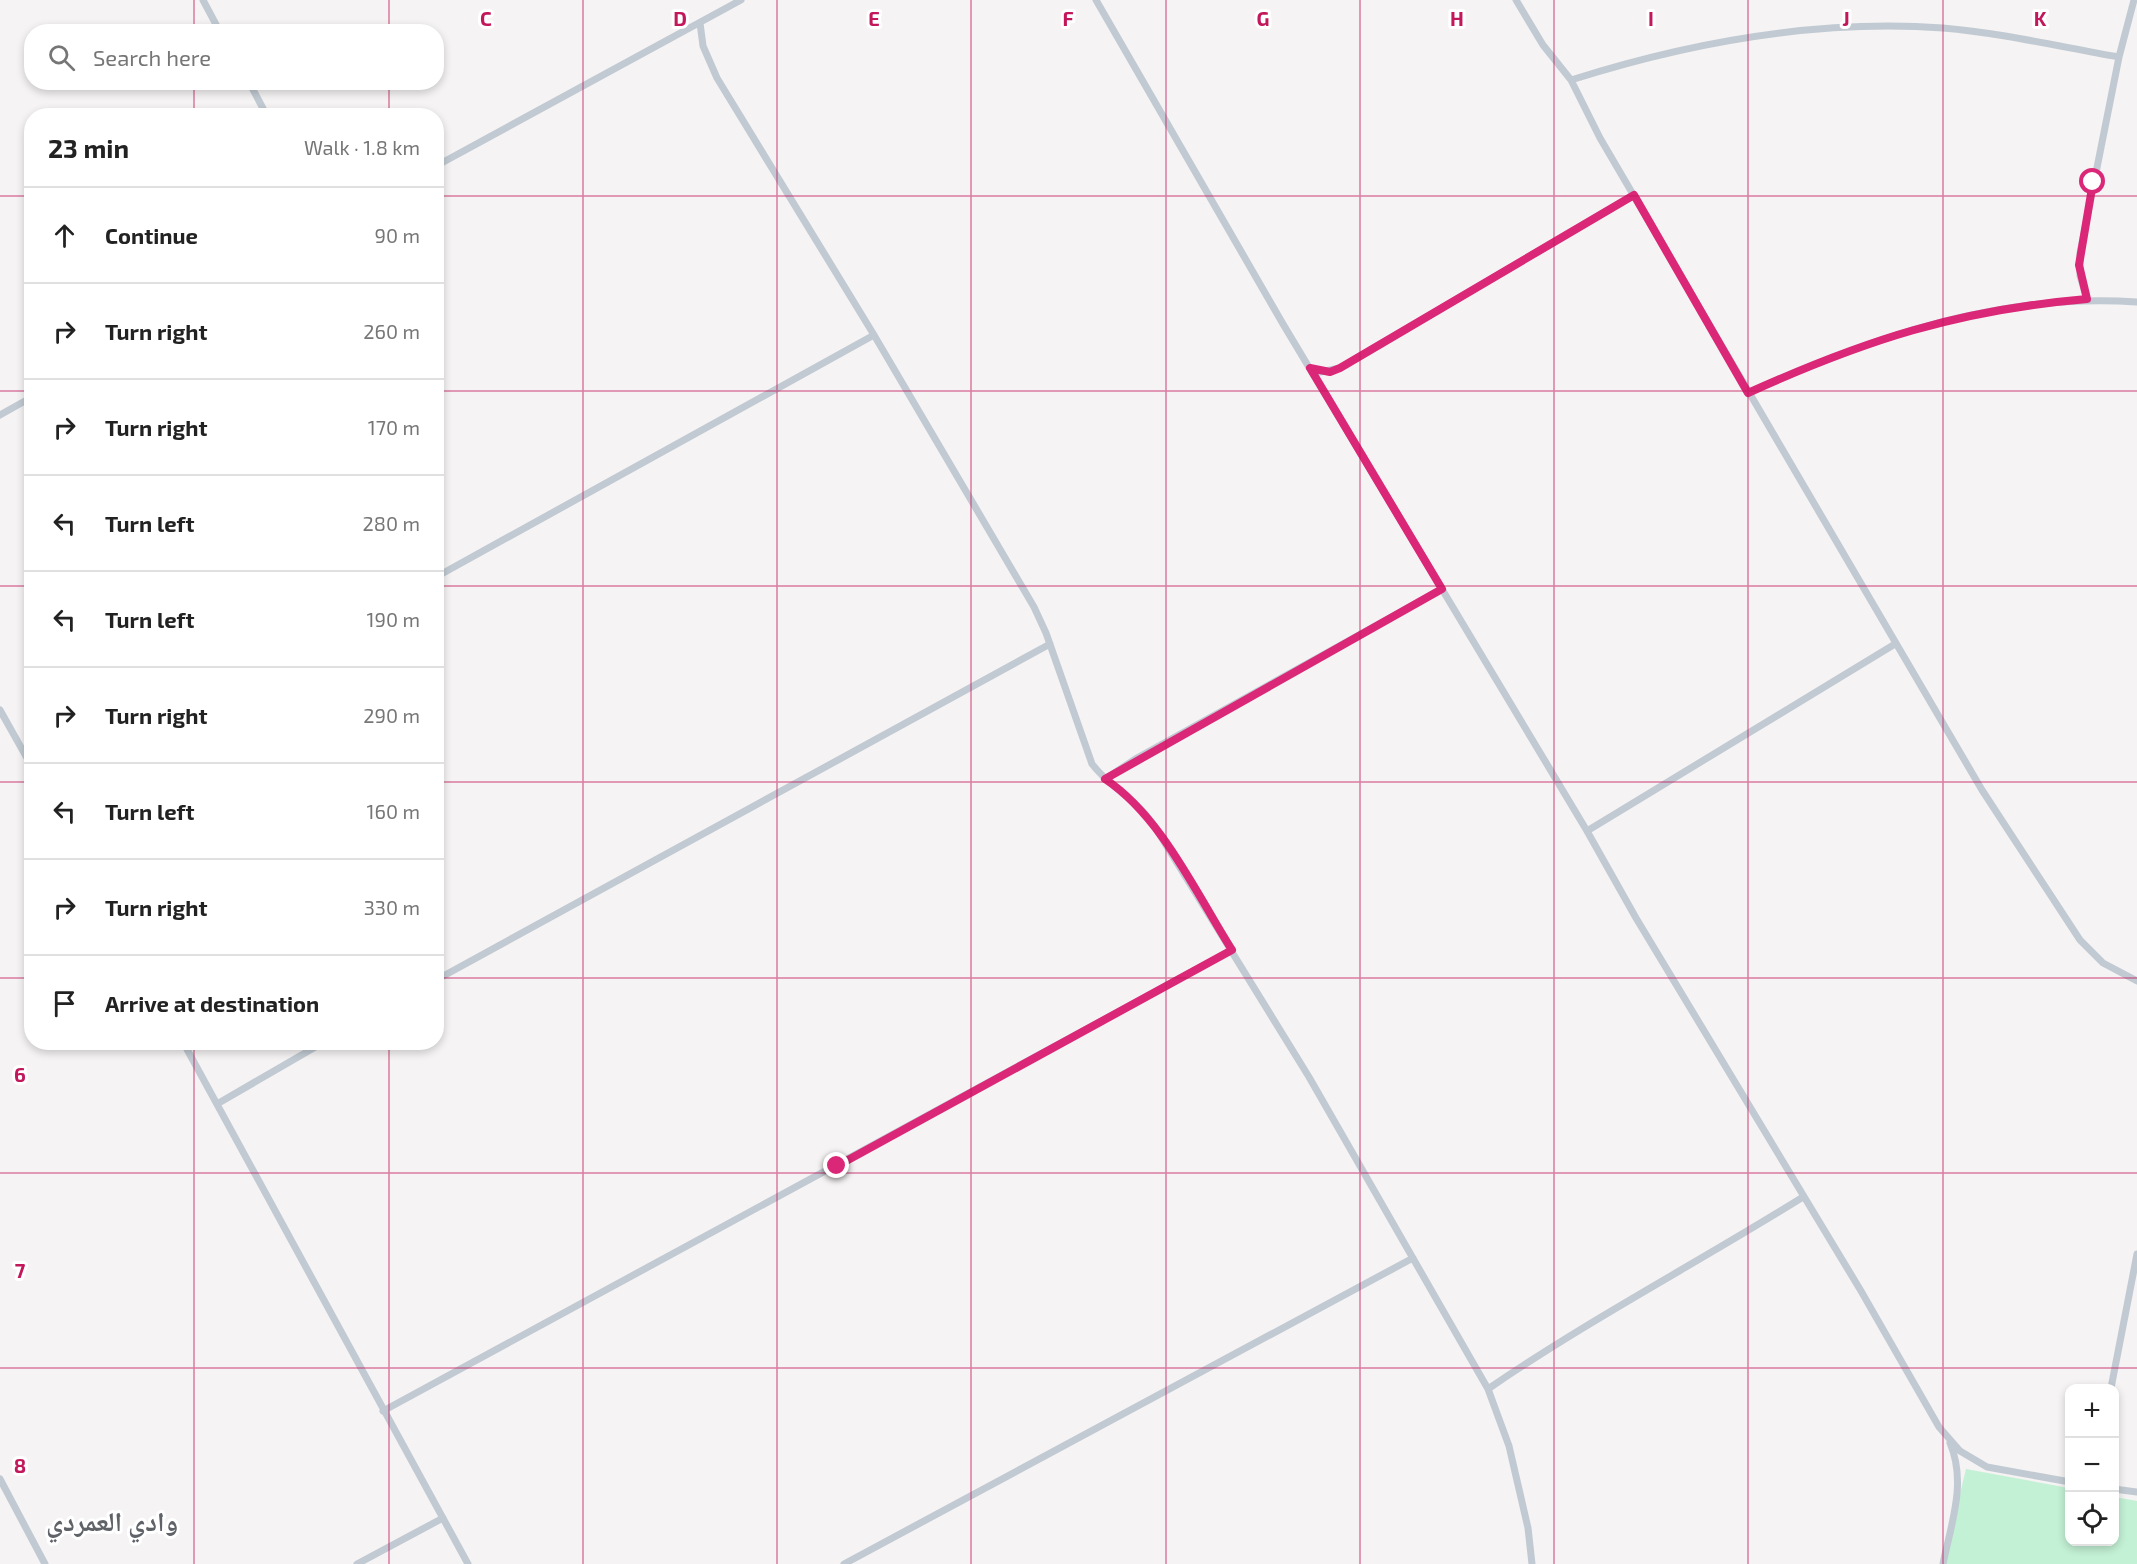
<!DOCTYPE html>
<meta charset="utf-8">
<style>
body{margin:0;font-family:"Exo 2","Noto Naskh Arabic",sans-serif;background:#f2f2f2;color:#222}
.controls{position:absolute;right:18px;bottom:18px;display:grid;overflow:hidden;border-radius:12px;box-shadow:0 3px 9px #0003}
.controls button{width:54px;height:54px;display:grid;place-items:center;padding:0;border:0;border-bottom:2px solid #e0e0e0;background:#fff;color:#222;font:30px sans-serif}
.stop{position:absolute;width:18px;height:18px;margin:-14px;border:4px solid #db2777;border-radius:50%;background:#fff}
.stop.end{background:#db2777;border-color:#fff;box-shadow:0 2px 6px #0008}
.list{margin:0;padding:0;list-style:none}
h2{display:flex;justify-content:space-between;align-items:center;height:78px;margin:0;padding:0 24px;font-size:26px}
h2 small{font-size:20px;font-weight:400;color:#767676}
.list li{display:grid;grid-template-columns:39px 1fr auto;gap:18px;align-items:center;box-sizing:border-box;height:96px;padding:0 24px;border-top:2px solid #e0e0e0}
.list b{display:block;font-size:22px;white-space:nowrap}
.list em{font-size:20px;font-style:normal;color:#767676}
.icon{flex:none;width:33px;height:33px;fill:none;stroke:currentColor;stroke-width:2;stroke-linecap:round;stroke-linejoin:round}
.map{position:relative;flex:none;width:2137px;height:1564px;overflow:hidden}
.search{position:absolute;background:#fff;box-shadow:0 3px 9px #0003;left:24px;top:24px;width:420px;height:66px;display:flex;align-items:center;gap:15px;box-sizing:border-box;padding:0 21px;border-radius:24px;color:#767676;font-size:22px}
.panel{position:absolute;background:#fff;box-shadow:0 3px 9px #0003;left:24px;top:108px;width:420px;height:942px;border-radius:24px}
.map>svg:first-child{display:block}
</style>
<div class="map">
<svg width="2137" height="1564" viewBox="0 0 2137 1564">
<rect width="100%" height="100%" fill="#f5f3f3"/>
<path fill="#c3f1d5" d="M 1966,1469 L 2069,1488 L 2070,1542 L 2114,1542 L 2115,1497 L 2137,1501 L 2137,1564 L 1943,1564 Z"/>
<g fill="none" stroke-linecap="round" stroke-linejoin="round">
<path stroke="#c1cad2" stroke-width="7" d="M 203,0 L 220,32
M 1096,0 L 1283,324 L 1587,831 L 1636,918 L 1861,1291 L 1939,1427 L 1960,1451 L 1987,1467 L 2070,1482
M 1516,0 L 1543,45 L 1571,80 L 1600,138 L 1982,790 L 2080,940 L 2103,963 L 2137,981
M 700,23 L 703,46 L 717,78 L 874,335 L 1034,607 L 1046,633 L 1092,764 C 1110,788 1134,797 1153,824 L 1309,1077 L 1488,1389 L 1509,1446 L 1528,1528 L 1532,1564
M 1571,80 C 1691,42 1818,19 1943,28 C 2002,33 2061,47 2119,57
M 249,82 L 267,116
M 436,166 L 741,0
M 2087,299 L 2080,276 L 2080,253 L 2119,57 L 2134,0
M 1310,368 L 1320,372 L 1340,368 L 1634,195
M 1748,393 C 1871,338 2000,292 2137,302
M 0,415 L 32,397
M 436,577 L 874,335
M 0,710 L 32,767
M 1105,779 L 1137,758 L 1442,589
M 1587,831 L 1895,644
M 436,980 L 1050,644
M 183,1042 L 468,1564
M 217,1104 L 324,1042
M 2111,1388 L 2137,1254
M 1488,1389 C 1590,1319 1699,1262 1803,1197
M 383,1411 L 1232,950
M 0,1479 L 45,1564
M 2114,1489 L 2137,1492
M 357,1564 L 443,1518
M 844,1564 L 1413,1258
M 1943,1564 C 1951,1524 1967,1483 1950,1443"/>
</g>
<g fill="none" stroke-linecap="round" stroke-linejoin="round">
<path stroke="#db2777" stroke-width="8" d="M 837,1166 L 1232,950 C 1196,893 1161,816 1105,779 L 1442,589 L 1310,368 L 1330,372 L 1340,368 L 1634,195 L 1748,393 C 1865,340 1958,310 2087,299 L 2079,265 L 2093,182"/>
</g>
<path fill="none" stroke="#c2185b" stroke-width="1.5" stroke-opacity="0.55" d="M 194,0 L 194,32M 389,0 L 389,32M 583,0 L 583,1564M 777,0 L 777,1564M 971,0 L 971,1564M 1166,0 L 1166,1564M 1360,0 L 1360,1564M 1554,0 L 1554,1564M 1748,0 L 1748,1564M 1943,0 L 1943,1564M 194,82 L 194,116M 389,82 L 389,116M 0,196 L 32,196M 436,196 L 2137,196M 0,391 L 32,391M 436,391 L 2137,391M 0,586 L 32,586M 436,586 L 2137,586M 0,782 L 32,782M 436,782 L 2137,782M 0,978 L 32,978M 436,978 L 2137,978M 194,1042 L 194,1564M 389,1042 L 389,1564M 0,1173 L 2137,1173M 0,1368 L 2137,1368"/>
<g text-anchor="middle" stroke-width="6" stroke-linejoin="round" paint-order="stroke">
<g font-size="27" font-weight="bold" fill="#5f6368" stroke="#fff">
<text x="112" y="1531">وادي العمردي</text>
</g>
</g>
<g font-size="20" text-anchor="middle" font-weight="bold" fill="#c2185b" stroke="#fff" stroke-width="6" stroke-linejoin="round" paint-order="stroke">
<text x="486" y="26">C</text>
<text x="680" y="26">D</text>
<text x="874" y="26">E</text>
<text x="1068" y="26">F</text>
<text x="1263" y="26">G</text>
<text x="1457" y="26">H</text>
<text x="1651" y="26">I</text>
<text x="1846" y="26">J</text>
<text x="2040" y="26">K</text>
<text x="20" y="1082">6</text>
<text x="20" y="1278">7</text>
<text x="20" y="1473">8</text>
</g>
</svg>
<div class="controls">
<button>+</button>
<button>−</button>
<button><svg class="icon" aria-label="locate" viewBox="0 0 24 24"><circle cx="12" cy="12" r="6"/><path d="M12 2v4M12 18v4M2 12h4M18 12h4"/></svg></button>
</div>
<div class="stop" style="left:2093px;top:182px"></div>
<div class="stop end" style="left:837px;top:1166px"></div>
<div class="search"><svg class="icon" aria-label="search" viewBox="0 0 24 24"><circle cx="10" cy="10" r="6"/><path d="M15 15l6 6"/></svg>Search here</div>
<section class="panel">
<h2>23 min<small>Walk · 1.8 km</small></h2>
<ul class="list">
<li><svg class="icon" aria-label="ahead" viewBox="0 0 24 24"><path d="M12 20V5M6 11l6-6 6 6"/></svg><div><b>Continue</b></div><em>90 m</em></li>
<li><svg class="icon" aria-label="right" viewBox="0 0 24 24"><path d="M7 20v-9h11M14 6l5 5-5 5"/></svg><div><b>Turn right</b></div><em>260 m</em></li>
<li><svg class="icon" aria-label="right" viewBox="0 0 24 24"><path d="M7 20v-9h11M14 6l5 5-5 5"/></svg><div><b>Turn right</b></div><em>170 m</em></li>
<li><svg class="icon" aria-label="left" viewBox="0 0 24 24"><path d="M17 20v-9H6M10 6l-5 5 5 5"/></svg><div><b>Turn left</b></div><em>280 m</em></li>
<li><svg class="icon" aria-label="left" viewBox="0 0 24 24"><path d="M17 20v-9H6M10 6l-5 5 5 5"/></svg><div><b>Turn left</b></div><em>190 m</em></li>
<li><svg class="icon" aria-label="right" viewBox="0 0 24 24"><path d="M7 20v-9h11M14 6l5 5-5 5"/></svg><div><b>Turn right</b></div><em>290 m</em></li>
<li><svg class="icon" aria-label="left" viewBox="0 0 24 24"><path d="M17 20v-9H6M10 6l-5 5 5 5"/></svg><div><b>Turn left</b></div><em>160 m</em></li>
<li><svg class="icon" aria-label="right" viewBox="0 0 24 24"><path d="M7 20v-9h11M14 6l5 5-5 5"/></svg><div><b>Turn right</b></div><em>330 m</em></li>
<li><svg class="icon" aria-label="arrive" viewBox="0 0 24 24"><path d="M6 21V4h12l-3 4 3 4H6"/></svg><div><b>Arrive at destination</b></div></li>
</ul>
</section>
</div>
